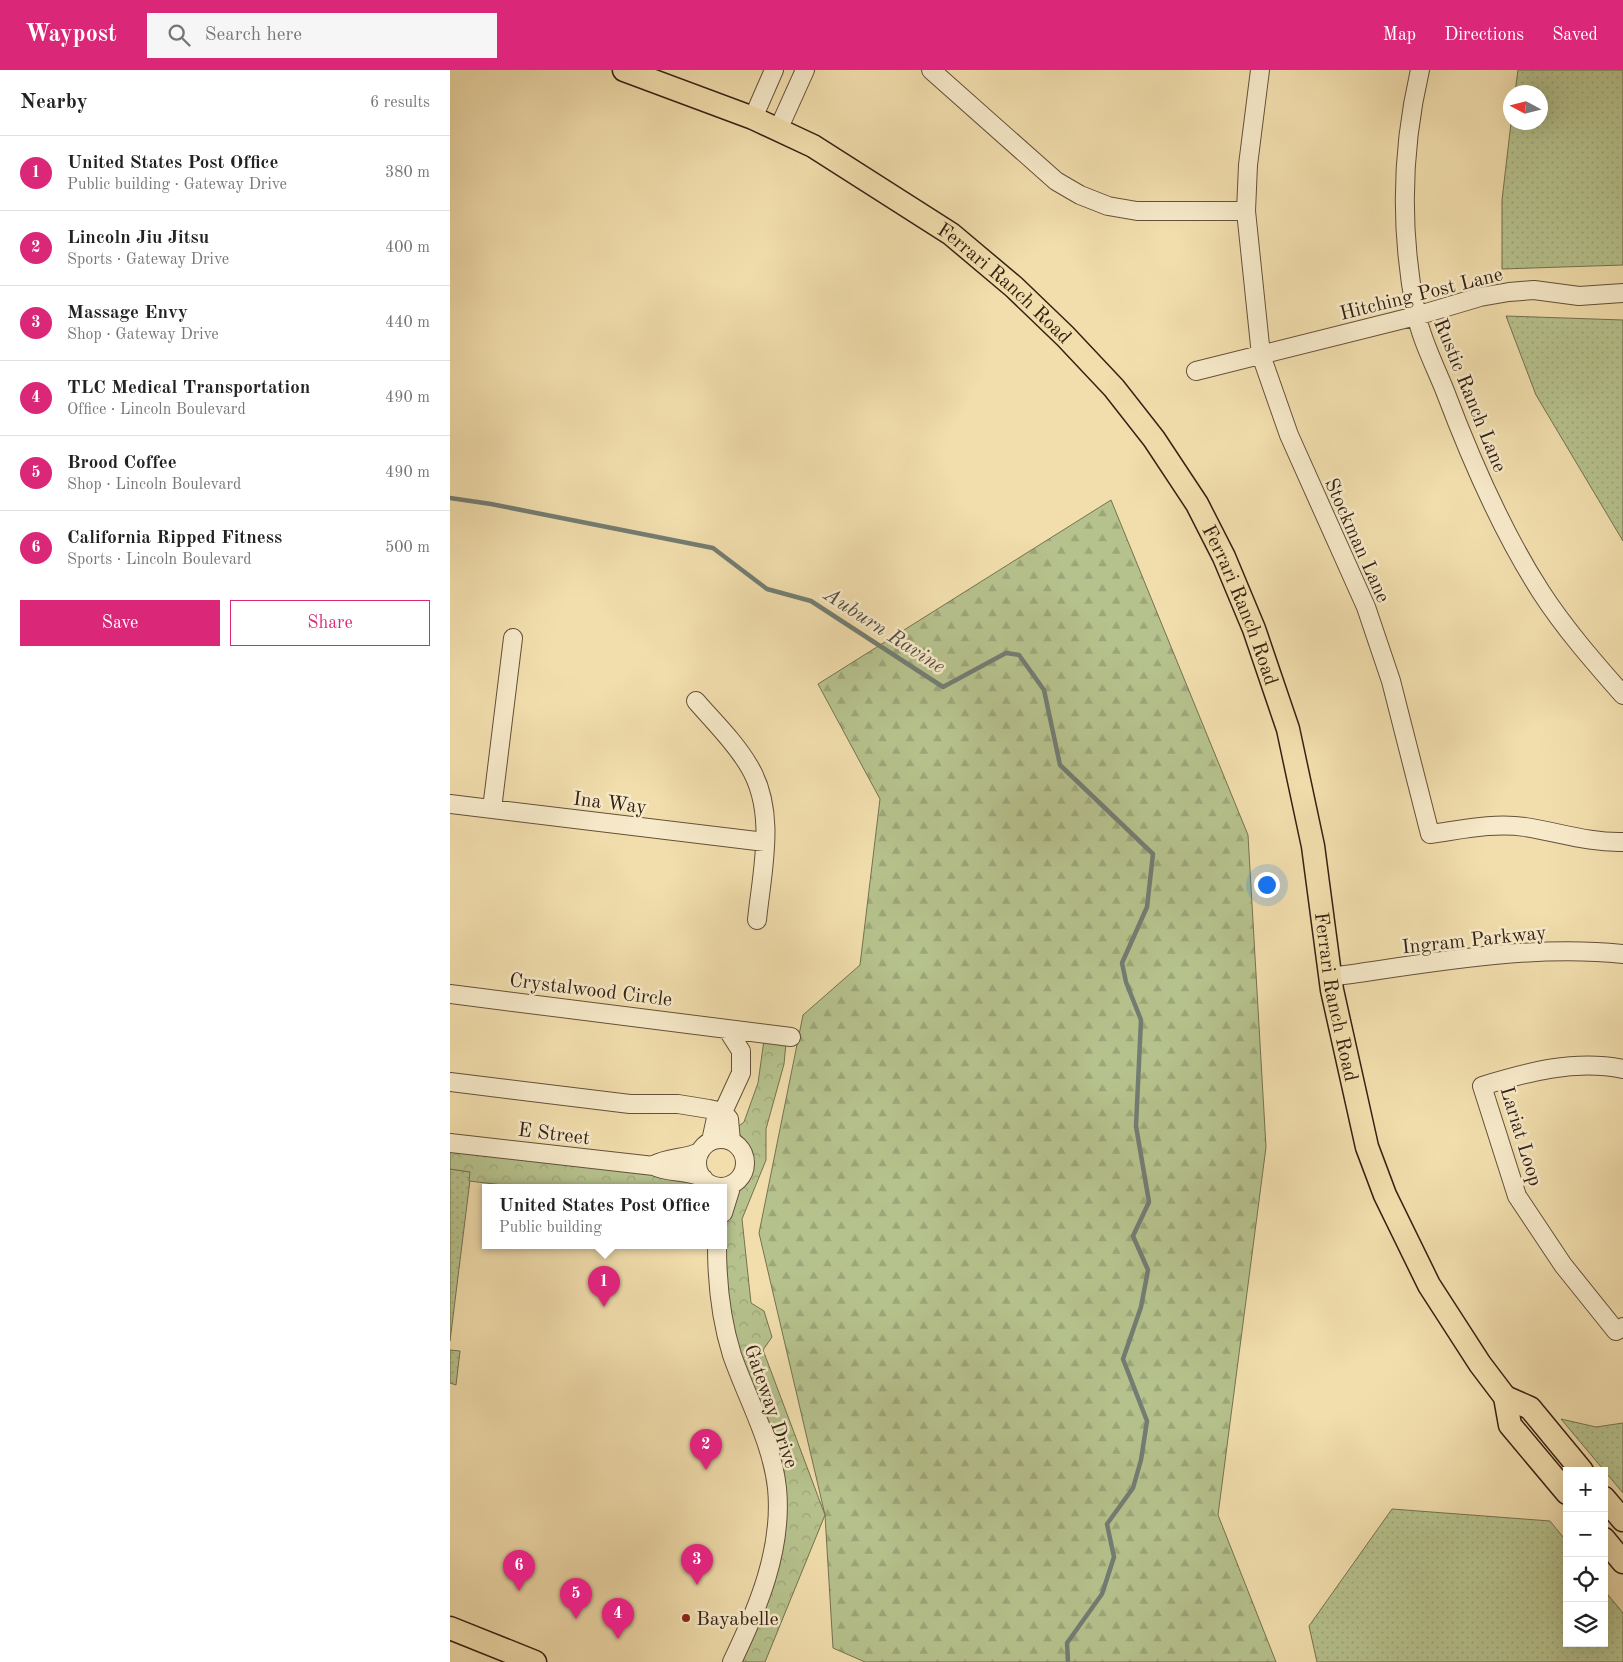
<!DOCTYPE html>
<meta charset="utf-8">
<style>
body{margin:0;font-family:"Old Standard TT",serif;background:#f6f6f6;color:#222}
.controls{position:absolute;right:15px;bottom:15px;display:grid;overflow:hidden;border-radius:0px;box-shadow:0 5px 20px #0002}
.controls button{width:45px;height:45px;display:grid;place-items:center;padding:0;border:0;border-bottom:1px solid #e0e0e0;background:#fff;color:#222;font:25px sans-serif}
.compass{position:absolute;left:1053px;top:15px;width:45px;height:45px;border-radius:50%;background:#fff;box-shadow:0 5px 20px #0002;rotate:277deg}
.you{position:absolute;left:816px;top:814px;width:18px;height:18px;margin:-12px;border:4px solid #fff;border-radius:50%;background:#1a73e8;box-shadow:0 0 0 8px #1a73e833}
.badge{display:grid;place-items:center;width:32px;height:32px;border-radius:50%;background:#db2777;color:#fff;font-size:16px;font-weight:700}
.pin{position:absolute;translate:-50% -41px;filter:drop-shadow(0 1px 2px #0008)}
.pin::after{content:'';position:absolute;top:26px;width:18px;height:15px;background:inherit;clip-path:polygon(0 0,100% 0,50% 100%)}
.popup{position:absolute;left:32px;top:1114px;width:245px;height:65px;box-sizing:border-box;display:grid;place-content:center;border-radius:0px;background:#fff;filter:drop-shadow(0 1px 4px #0005);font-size:16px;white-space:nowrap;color:#767676}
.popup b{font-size:19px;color:#222}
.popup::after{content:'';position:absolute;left:50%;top:100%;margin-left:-10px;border:10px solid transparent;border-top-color:#fff}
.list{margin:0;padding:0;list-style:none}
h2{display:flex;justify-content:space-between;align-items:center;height:65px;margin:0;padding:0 20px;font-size:21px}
h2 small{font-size:16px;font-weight:400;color:#767676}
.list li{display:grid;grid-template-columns:32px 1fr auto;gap:15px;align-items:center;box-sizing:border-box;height:75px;padding:0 20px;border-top:1px solid #e0e0e0}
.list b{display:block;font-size:19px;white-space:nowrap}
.list p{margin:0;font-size:16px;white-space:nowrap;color:#767676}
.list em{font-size:16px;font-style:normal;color:#767676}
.actions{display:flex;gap:10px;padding:15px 20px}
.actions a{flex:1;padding:11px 0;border:1px solid #db2777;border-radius:0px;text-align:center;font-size:18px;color:#db2777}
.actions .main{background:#db2777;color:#fff}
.icon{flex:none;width:28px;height:28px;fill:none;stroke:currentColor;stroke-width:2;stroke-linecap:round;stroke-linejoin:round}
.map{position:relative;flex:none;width:1173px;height:1592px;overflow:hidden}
header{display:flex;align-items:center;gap:30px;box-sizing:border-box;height:70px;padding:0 25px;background:#db2777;color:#fff}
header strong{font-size:24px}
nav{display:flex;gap:28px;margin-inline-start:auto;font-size:18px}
.search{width:350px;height:45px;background:#f6f6f6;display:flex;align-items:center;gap:12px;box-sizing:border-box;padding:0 18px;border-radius:0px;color:#767676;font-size:19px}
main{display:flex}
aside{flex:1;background:#fff}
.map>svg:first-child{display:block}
</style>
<header>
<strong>Waypost</strong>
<div class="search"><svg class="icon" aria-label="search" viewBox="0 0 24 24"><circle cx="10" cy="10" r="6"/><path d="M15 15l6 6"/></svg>Search here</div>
<nav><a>Map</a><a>Directions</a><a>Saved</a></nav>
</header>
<main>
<aside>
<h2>Nearby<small>6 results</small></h2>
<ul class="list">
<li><span class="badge">1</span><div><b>United States Post Office</b><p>Public building · Gateway Drive</p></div><em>380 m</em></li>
<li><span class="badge">2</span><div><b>Lincoln Jiu Jitsu</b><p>Sports · Gateway Drive</p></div><em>400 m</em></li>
<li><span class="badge">3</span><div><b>Massage Envy</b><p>Shop · Gateway Drive</p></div><em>440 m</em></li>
<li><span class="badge">4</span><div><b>TLC Medical Transportation</b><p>Office · Lincoln Boulevard</p></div><em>490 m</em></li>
<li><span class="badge">5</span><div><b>Brood Coffee</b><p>Shop · Lincoln Boulevard</p></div><em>490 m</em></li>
<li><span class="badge">6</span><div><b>California Ripped Fitness</b><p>Sports · Lincoln Boulevard</p></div><em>500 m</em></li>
</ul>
<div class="actions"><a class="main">Save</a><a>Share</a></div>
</aside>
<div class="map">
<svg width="1173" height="1592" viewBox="0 0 1173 1592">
<defs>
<pattern id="grass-dots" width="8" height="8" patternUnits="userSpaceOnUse" patternTransform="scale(1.25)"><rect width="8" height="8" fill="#b6c28d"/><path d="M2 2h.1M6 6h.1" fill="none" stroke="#9da679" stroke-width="1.8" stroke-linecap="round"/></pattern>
<pattern id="forest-firs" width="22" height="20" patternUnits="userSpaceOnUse" patternTransform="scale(1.25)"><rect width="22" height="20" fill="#b6c28d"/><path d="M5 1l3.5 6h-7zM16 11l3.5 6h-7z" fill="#9da679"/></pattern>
<pattern id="park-crowns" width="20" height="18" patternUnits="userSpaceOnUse" patternTransform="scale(1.25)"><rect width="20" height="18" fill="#b6c28d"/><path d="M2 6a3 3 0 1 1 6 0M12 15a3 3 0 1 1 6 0" fill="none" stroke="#9da679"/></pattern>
</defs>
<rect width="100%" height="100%" fill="#f2dead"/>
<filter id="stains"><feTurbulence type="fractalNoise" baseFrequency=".004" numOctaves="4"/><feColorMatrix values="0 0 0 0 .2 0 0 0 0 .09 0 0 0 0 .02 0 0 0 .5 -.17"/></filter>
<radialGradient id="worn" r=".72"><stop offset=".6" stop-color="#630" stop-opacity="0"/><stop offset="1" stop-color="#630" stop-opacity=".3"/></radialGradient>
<path fill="url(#grass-dots)" stroke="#757250" d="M 1068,0 L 1173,0 L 1173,195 L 1052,199 L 1052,130 L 1061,53 L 1090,52 L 1090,22 L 1065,22 Z
M 1056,246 L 1173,250 L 1173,471 L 1086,325 Z
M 0,1099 L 21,1102 L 0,1271 Z
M 0,1280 L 10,1281 L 6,1315 L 0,1313 Z
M 1111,1349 L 1146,1357 L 1173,1353 L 1173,1423 Z
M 942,1439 L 1100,1451 L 1117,1472 L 1117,1573 L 1154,1573 L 1154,1520 L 1173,1543 L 1173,1592 L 867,1592 L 859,1556 Z"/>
<path fill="url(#forest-firs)" stroke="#757250" d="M 661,430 L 798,765 L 816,1077 L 768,1445 L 826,1592 L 415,1592 L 383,1578 L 375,1445 L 309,1163 L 353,945 L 410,895 L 430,729 L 368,614 Z"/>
<path fill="url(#park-crowns)" stroke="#757250" d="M 314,970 L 336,973 L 334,994 L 316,1059 L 316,1090 L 292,1149 L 301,1233 L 314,1241 L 322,1267 L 313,1280 L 375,1445 L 315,1592 L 287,1592 L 306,1552 L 327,1400 L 285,1282 L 272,1205 L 273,1141 L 295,1112 L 299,1083 L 281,1062 L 294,1052 L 308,1013 Z
M 0,1075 L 245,1098 L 242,1118 L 78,1118 L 19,1111 L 20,1102 L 0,1099 Z"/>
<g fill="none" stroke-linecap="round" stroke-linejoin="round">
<path stroke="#737d73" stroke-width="4.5" d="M 0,428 L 41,434 L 263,478 L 317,519 L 361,531 L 493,617 L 556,583 L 569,585 L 594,620 L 610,695 L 703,784 L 697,837 L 672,893 L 676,912 L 691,950 L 686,1056 L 699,1132 L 683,1166 L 698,1200 L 691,1237 L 673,1289 L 697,1351 L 691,1390 L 683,1418 L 657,1454 L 664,1487 L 652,1524 L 617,1573 L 618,1592"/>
<g stroke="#64503a" stroke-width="20">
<path id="minor" d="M 481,0 L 606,111 L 630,125 L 658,136 L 687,141 L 796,141
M 810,0 L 798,95 L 796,141 L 811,285 L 839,365 L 916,537 L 941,611 L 980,764 C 1010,760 1044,752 1075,757 C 1108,762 1139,773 1173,772
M 970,0 C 951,81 950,162 966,243 C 971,269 985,296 995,321 C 1021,390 1051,460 1091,522 C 1115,559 1144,592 1173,625
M 303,48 L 324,0
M 328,60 L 355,0
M 746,301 L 966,246 L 1030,227 L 1059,222 L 1084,220 L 1129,226 L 1173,223
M 246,631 C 264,652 285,672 299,696 C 327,742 312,800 307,850
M 0,734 L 315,772
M 42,739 L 63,568
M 880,907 C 976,894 1076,874 1173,884
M 0,924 L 341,967
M 1173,999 C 1125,989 1078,1002 1032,1016 L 1067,1126 L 1113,1195 L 1166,1261 L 1173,1257
M 0,1012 L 180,1034 L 228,1034 L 259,1039 L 273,1042 L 279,1049 L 281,1071
M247 1093a24 24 0 1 1 48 0a24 24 0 1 1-48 0Z
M 261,1071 L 266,1048 L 273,1042 L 291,1003 L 291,981 L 277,959
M 0,1073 L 204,1096 C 219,1104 237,1099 253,1108
M 204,1095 C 218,1087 235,1089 250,1082
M 273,1143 L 282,1114
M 267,1176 C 267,1212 271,1250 282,1285 C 297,1328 322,1372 327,1418 C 333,1479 308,1538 282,1592"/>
</g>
<g stroke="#342114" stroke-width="25">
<g id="major">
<path id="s1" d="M 174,0 L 303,48 L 363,76 L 501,164 L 564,217 L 615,266 L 664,318 L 704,369 L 747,434 L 774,487 L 804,559 L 838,659 L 863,776 L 882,920 L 917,1077 L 935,1125 L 979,1215 L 1030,1294 L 1055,1327 L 1060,1355 L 1117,1423"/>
<path d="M 1055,1327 L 1080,1338 L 1132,1401"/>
<path d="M 1154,1428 L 1173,1450"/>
<path d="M 1154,1469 L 1173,1492"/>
<path d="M 0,1558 L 85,1592"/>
</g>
</g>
<use href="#minor" stroke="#f7eaca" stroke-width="18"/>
<use href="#major" stroke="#f2dead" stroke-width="22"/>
</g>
<circle fill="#8f2418" stroke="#f7eaca" stroke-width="2" cx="236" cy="1548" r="5"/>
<g text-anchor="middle" stroke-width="5" stroke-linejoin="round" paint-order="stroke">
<g font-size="20" fill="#342114" stroke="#f7eaca">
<text dy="7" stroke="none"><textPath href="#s1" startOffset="440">Ferrari Ranch Road</textPath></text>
<text transform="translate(971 223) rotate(-14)" y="7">Hitching Post Lane</text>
<text transform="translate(1021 325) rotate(68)" y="7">Rustic Ranch Lane</text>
<text transform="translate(908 470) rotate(66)" y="7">Stockman Lane</text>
<text dy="7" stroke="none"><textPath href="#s1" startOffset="845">Ferrari Ranch Road</textPath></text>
<text transform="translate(160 732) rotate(7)" y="7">Ina Way</text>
<text transform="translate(1024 869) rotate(-6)" y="7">Ingram Parkway</text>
<text transform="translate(141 919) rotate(7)" y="7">Crystalwood Circle</text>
<text dy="7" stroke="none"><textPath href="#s1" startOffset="1250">Ferrari Ranch Road</textPath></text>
<text transform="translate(104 1063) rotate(7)" y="7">E Street</text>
<text transform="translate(1072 1066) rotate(73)" y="7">Lariat Loop</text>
<text transform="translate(322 1336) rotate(71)" y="7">Gateway Drive</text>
</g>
<g font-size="20" fill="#342114" stroke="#f7eaca" text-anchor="start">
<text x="246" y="1555">Bayabelle</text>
</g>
<g font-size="21" font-style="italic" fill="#544f43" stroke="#f7eaca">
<text transform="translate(435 560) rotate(33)" y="7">Auburn Ravine</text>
</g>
</g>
<rect width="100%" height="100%" filter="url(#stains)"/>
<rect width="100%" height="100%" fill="url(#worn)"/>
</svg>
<div class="controls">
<button>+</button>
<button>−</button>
<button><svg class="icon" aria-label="locate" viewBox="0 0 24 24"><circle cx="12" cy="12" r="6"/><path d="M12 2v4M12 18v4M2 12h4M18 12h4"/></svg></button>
<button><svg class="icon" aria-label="layers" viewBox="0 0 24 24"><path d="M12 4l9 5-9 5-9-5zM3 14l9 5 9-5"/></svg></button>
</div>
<svg class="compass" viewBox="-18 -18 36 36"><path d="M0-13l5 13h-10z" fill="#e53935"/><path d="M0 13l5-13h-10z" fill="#767676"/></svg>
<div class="you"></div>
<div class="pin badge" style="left:154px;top:1237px">1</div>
<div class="popup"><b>United States Post Office</b>Public building</div>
<div class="pin badge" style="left:256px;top:1400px">2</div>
<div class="pin badge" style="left:247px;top:1515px">3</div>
<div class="pin badge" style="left:168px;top:1569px">4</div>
<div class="pin badge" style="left:126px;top:1549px">5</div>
<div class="pin badge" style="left:69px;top:1521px">6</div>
</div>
</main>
